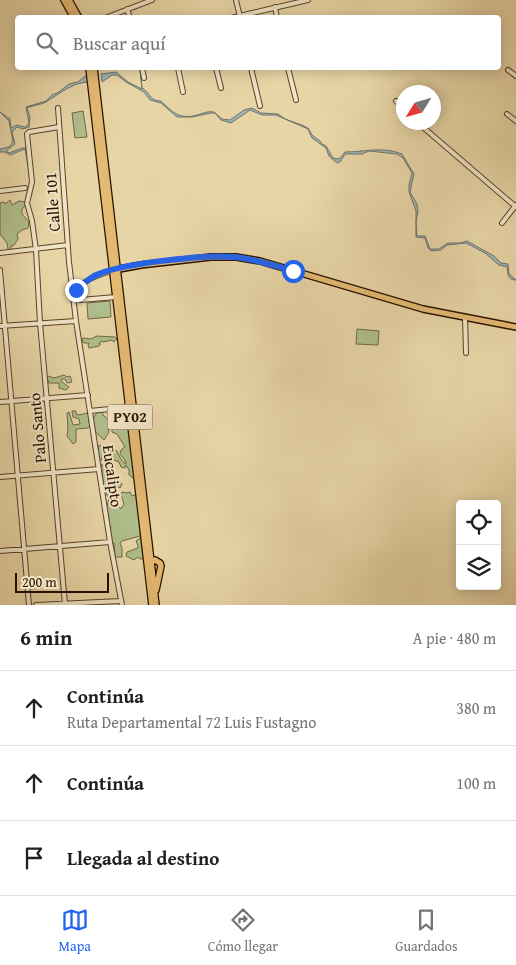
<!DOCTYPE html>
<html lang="es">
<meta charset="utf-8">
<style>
body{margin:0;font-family:"Gentium Book Plus",serif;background:#f6f6f6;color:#202124}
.controls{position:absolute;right:15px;bottom:15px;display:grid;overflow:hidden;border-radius:5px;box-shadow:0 2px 12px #0003}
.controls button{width:45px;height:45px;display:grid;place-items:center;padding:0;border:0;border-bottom:1px solid #e0e0e0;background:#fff;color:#202124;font:25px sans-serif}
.compass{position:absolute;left:396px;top:85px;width:45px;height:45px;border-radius:50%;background:#fff;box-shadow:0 2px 12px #0003;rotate:233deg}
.scale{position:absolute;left:15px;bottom:12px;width:94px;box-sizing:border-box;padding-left:5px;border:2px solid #291200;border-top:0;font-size:14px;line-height:18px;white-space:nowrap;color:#291200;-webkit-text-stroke:4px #f0e4c5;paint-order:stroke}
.stop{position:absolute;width:15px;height:15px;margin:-11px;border:4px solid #2563eb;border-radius:50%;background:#fff}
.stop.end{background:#2563eb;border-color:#fff;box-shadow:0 1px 5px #0008}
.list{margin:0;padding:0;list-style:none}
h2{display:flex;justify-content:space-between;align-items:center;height:65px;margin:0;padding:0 20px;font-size:21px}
h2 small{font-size:16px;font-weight:400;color:#757577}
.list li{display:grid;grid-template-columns:32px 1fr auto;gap:15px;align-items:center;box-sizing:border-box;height:75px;padding:0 20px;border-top:1px solid #e0e0e0}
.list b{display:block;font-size:19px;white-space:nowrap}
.list p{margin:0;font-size:16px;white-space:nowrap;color:#757577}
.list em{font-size:16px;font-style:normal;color:#757577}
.icon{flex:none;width:28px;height:28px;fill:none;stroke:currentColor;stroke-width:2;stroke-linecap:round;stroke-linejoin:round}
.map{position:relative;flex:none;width:516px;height:605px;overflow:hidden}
.search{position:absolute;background:#fff;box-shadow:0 2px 12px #0003;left:15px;right:15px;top:15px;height:55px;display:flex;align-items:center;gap:12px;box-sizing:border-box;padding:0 18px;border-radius:5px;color:#757577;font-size:19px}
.sheet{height:290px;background:#fff}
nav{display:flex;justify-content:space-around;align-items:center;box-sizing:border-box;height:70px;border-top:1px solid #e0e0e0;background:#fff;font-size:14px;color:#757577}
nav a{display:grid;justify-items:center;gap:2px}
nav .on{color:#2563eb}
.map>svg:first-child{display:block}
</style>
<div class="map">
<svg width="516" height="605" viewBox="0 0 516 605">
<rect width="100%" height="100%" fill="#e8d5a6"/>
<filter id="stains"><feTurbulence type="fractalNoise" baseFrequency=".004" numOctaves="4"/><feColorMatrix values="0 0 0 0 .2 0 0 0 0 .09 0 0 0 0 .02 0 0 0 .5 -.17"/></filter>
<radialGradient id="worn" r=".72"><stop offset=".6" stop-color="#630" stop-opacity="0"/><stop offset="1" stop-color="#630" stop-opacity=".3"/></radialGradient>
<path fill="#afbe8c" stroke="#6c6846" d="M 83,111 L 87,137 L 75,138 L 72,113 Z
M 10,200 L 12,205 L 19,201 L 25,202 L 26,205 L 22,209 L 22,214 L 29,222 L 28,228 L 22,230 L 17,234 L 18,239 L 14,245 L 11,246 L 11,251 L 8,249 L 7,243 L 0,234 L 0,203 L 4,202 L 5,204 Z
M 110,301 L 111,317 L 88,319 L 87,303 Z
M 357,329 L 379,331 L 378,345 L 356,344 Z
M 97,336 L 115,337 L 117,339 L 114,342 L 112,340 L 103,342 L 101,341 L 99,343 L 101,344 L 99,346 L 89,348 L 88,345 L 89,343 L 84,343 L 82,341 L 83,338 L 91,339 Z
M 64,375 L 67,377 L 70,376 L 72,382 L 67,383 L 65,379 L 61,379 L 62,382 L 69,387 L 66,390 L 59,388 L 59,383 L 47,383 L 49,381 L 47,379 L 48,376 L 54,378 Z
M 115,409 L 121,418 L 118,421 L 111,421 L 113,427 L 119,425 L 121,420 L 127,420 L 128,425 L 135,474 L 133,478 L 129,475 L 129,470 L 126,465 L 125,468 L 121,467 L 119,462 L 114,460 L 110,454 L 109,454 L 110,462 L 106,460 L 105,455 L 102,456 L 102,460 L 99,460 L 98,446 L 101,445 L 103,446 L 102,451 L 106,452 L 110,447 L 117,451 C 120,457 121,461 126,464 L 125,460 L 120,454 L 121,450 L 125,447 L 117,434 L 112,432 L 112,429 L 108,429 L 109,432 L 104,440 L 93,430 C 93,421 92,414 102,410 L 103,415 L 109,420 L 108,414 L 110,410 Z
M 72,411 L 76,411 L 76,414 L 79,415 L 87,413 L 90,418 L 89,422 L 91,425 L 88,428 L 76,429 L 76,442 L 73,444 L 67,436 L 68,430 L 67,413 L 69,412 L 73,425 L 80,424 L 79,419 L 73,417 Z
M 101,464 L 104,466 L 106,470 L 110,469 L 116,477 L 115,479 L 122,484 L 120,488 L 115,486 L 115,493 L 118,501 L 116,503 L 121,509 L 124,504 L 121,494 L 122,492 L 127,493 L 130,492 L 132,496 L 137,494 L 141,531 L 140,536 L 122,541 L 120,543 L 122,548 L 122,557 L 115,557 L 114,543 L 111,541 L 110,531 L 111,527 L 108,523 L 109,517 L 106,510 L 109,498 L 104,491 Z
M 140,538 L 142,540 L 145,552 L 143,554 L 143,559 L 140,559 L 138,557 L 134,560 L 126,556 L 127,552 L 138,548 L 138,546 L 136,541 Z"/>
<path fill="#9db5b3" stroke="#6f746b" d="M 140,69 L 142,88 C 150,92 149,101 161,101 C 172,112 180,120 197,115 C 204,113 207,111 214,112 L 222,119 L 230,120 L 244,110 L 252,108 L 261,113 L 278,114 L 285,119 L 302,125 L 308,128 L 312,135 L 320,141 L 322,144 L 326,146 L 333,158 L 339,159 L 345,152 C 364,152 383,146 402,154 L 414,174 L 410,192 L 417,204 L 418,212 L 416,222 L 417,236 L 425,236 L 430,249 L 439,249 L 448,243 L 460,243 L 467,241 L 494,256 L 501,263 L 508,264 L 509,274 L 516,280 C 507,280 508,273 507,267 L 499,265 L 485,253 L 466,243 L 447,245 L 441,250 L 431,251 L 428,248 L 425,238 L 416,237 L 416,211 L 409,192 L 409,185 L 412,173 L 403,158 L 397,154 L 369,151 L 362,154 L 345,154 L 341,161 L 337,163 L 329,156 L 326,148 L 312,138 L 308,129 L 276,115 L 262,115 L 250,110 L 231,123 L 221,120 L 215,113 L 211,113 L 192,117 L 177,117 L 161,103 L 150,100 L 144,92 L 126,82 L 117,75 L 112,75 L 102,82 L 101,74 L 116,72 L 128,82 L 142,89 Z
M 88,74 L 89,82 C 73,82 59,94 46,102 C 40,105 34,105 27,108 L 30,117 L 29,127 L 23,129 L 17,127 L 12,132 L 15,144 L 6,151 L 9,153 L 22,148 L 26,148 L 29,170 L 25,149 L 10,155 L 5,152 L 0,152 L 0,149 L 9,147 L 13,142 L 9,121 L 0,112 L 10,119 L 11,128 L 17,125 L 25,127 L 29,123 L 26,107 L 46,101 L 52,95 L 59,92 L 69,84 L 78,82 Z"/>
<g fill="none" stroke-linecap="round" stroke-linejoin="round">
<g stroke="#59432a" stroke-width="6">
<path id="minor" d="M 236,0 L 240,17
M 275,7 L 277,18
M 127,9 L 130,18
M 105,18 L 152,0
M 231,18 L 308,0
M 142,68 L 144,78
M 178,68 L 183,92
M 216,68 L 221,88
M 251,68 L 260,106
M 288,68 L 296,100
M 508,70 L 516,76
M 396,101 L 404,109
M 58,108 L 69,262 L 76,321 L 110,542 L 122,605
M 507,114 L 516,121
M 417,122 L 516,207
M 59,127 L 29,132 L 27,134 L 32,182 L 27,203 L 32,221 L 36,250 L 40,323 L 65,604
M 0,191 L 25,188
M 502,223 L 516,205
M 0,253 L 68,245
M 0,270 L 29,605
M 74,294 C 82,280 98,275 113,270
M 75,296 L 80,300 L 116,297
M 465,317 L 466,353
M 0,326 L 76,321
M 0,402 L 88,395
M 90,411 L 129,407
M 0,477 L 99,469
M 0,551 L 110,542
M 36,605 L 121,601"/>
</g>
<g stroke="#291200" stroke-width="8">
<path id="major" d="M 114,270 L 141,265 L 211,257 L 236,257 L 260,261 L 423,309 L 516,327"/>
</g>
<g stroke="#291200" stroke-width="8">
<path id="highway" d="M 64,0 L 74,18
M 69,0 L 79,18
M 89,68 L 152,605
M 94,68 L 156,605
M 148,563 L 155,560 L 160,563 L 161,566 L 156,590"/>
</g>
<use href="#minor" stroke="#f0e4c5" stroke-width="4"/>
<use href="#major" stroke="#e4ba73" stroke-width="5"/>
<use href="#highway" stroke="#e4ba73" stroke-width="5.5"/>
</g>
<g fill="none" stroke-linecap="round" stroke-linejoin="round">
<path stroke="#2563eb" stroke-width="6" d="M 76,290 C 81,285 88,280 94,276 C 120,263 204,255 234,257 C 254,259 274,265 293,271"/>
</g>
<g text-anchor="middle" stroke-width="4" stroke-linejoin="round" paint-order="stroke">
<rect fill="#f0e4c5" stroke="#65513b" stroke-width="1" x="107.5" y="404.5" width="45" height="25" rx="4"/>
<g font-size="15" font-weight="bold" fill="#291200">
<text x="130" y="422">PY02</text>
</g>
<g font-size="16" fill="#291200" stroke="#f0e4c5">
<text transform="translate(52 202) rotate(-94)" y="6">Calle 101</text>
<text transform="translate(37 428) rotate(-95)" y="6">Palo Santo</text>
<text transform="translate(113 476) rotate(82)" y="6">Eucalipto</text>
</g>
</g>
<rect width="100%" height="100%" filter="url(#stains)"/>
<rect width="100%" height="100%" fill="url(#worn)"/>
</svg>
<div class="controls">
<button><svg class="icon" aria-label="locate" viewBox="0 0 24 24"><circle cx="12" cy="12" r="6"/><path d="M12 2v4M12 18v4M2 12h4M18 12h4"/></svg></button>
<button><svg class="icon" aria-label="layers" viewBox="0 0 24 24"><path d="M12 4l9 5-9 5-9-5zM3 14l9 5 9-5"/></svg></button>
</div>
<svg class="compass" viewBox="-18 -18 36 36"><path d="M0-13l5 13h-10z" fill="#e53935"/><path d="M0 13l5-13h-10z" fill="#757577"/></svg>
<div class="scale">200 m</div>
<div class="stop" style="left:293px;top:271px"></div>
<div class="stop end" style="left:76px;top:290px"></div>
<div class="search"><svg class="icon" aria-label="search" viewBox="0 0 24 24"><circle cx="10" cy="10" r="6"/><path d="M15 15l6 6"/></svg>Buscar aquí</div>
</div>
<section class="sheet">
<h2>6 min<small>A pie · 480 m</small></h2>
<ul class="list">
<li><svg class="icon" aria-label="ahead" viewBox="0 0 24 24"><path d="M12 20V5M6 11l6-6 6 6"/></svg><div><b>Continúa</b><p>Ruta Departamental 72 Luis Fustagno</p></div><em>380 m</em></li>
<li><svg class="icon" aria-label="ahead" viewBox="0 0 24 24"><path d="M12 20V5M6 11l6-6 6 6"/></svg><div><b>Continúa</b></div><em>100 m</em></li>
<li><svg class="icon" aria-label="arrive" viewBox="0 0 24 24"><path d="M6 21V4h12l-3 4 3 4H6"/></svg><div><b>Llegada al destino</b></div></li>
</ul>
</section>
<nav>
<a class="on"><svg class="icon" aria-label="map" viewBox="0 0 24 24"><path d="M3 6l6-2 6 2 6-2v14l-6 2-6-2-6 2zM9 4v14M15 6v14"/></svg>Mapa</a>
<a><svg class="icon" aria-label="directions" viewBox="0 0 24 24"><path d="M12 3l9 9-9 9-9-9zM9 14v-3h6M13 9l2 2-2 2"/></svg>Cómo llegar</a>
<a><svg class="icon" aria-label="saved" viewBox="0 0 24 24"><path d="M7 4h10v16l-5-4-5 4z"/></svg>Guardados</a>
</nav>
